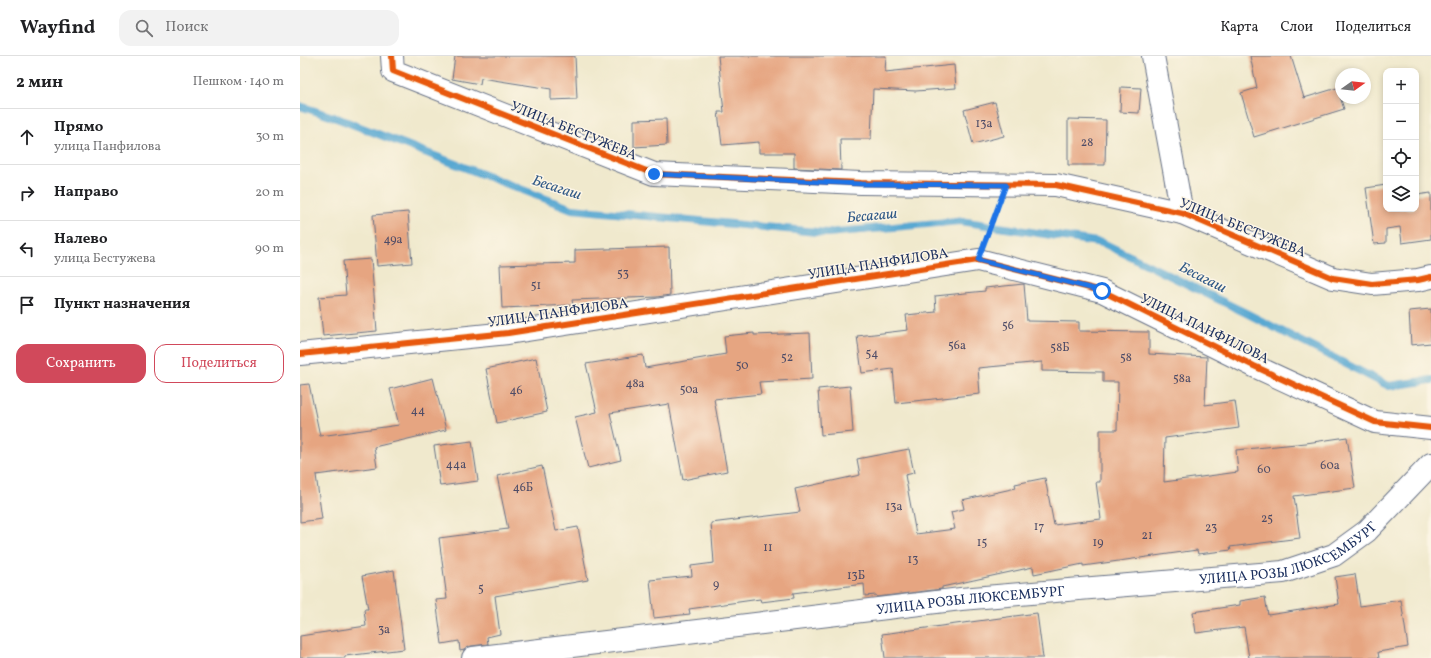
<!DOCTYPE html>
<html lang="ru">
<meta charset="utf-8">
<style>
body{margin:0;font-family:Vollkorn,serif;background:#f2f2f2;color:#202124}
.controls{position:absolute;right:12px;top:12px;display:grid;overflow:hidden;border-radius:8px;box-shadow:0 2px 6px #0003}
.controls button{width:36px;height:36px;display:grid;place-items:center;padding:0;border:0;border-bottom:1px solid #e0e0e0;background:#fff;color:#202124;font:20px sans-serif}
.compass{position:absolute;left:1035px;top:12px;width:36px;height:36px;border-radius:50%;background:#fff;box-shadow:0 2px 6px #0003;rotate:75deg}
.stop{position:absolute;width:12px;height:12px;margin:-9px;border:3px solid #1a73e8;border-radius:50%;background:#fff}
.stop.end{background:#1a73e8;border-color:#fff;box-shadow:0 1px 4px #0008}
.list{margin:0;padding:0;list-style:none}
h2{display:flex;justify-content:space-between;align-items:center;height:52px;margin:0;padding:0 16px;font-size:17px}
h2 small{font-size:13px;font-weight:400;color:#757577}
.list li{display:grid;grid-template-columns:26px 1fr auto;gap:12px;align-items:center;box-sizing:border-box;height:56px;padding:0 16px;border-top:1px solid #e0e0e0}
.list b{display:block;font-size:15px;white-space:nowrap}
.list p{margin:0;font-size:13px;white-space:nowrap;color:#757577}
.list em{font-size:13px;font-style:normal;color:#757577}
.actions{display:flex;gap:8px;padding:12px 16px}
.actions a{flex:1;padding:9px 0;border:1px solid #d1495b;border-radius:12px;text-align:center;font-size:14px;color:#d1495b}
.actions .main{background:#d1495b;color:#fff}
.icon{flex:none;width:22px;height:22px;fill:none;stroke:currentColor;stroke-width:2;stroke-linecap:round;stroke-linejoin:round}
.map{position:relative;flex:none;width:1131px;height:602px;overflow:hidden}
header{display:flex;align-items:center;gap:24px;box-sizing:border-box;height:56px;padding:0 20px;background:#fff;border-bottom:1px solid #e0e0e0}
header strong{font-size:19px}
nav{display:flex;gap:22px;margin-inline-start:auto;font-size:14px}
.search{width:280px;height:36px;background:#f2f2f2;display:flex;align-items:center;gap:10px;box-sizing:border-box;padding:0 14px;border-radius:12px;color:#757577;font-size:15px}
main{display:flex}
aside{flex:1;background:#fff}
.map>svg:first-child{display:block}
</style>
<header>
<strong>Wayfind</strong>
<div class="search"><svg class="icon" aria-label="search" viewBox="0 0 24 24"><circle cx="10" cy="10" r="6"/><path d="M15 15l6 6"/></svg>Поиск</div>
<nav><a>Карта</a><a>Слои</a><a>Поделиться</a></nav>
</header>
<main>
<aside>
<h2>2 мин<small>Пешком · 140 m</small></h2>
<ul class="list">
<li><svg class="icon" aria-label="ahead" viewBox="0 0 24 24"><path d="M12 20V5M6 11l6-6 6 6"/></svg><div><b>Прямо</b><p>улица Панфилова</p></div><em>30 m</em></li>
<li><svg class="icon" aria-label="right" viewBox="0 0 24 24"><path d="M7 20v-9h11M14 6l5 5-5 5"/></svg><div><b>Направо</b></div><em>20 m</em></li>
<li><svg class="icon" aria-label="left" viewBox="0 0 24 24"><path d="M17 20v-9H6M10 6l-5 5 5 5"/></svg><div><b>Налево</b><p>улица Бестужева</p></div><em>90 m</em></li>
<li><svg class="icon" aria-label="arrive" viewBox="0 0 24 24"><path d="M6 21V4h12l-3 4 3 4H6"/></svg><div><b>Пункт назначения</b></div></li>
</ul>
<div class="actions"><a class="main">Сохранить</a><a>Поделиться</a></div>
</aside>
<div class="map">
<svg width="1131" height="602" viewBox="0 0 1131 602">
<rect width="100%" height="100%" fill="#fcf5e5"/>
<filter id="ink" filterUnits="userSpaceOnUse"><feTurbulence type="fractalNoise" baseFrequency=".025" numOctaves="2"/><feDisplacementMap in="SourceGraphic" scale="8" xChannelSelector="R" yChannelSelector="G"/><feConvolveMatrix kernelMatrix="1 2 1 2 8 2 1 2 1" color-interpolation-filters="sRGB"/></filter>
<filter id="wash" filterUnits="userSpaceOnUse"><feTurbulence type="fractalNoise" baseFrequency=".012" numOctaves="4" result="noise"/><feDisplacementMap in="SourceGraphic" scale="16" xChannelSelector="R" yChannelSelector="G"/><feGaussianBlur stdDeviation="0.9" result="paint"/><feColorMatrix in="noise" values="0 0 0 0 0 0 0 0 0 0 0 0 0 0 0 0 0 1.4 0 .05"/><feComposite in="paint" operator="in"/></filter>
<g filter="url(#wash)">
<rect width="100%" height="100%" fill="#f0e9cd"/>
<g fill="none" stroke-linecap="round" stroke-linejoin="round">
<path stroke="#58a8d2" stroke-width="8" d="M 0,50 L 39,63 L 272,153 L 527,177 L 660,165 L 803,187 L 948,258 L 1089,330 L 1131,324"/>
</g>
<g id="blocks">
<path fill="#e6a581" d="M 155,0 L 275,0 L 277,43 L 251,44 L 251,33 L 181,22 L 180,28 L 152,23 Z
M 418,0 L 586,0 L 585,16 L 654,9 L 656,32 L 616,35 L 573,33 L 571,83 L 540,83 L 541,114 L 494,112 L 494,97 L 459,97 L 459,86 L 422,89 L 418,56 L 424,56 Z
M 950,0 L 991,0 L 1004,42 L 1037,32 L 1044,53 L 954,81 L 941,37 L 957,32 Z
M 821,31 L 841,32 L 839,57 L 820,56 Z
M 695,46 L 704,80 L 673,88 L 664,54 Z
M 366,63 L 367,89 L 334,91 L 334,64 Z
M 768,63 L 806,64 L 805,109 L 768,109 Z
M 1086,129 L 1086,153 L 1116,153 L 1116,139 L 1131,137 L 1131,183 L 1102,187 L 1100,171 L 1086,173 L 1086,187 L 1074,188 L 1066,132 Z
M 108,156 L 112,207 L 77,210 L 73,159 Z
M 369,191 L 370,239 L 357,241 L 272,244 L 273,249 L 202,252 L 200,209 L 275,207 L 275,194 Z
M 71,203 L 77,275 L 23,280 L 19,241 L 46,239 L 43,205 Z
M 724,228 L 727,265 L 779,266 L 779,275 L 849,276 L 849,298 L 907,301 L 905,349 L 935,345 L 939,372 L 865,382 L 864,426 L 938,416 L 936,394 L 1006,387 L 1047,381 L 1055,432 L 994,440 L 1000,482 L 930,491 L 931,494 L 898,498 L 897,494 L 783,510 L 783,508 L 734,518 L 733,511 L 642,531 L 642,533 L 577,541 L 576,539 L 565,540 L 564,528 L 493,537 L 494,542 L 461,546 L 460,543 L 389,553 L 390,558 L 354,562 L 350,524 L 392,520 L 391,510 L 414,507 L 411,467 L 500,456 L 495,433 L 560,419 L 557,403 L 609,393 L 614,417 L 605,419 L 616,478 L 655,473 L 651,456 L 664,453 L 662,444 L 716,432 L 715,428 L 745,422 L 754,469 L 801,463 L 796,426 L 800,426 L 800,374 L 817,374 L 818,326 L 803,326 L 803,316 L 742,315 L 742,306 L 678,312 L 680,338 L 596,347 L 593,313 L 562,317 L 557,280 L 608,274 L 606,259 L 636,256 L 635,240 L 685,235 L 685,232 Z
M 1131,253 L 1131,287 L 1111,289 L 1109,255 Z
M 454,277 L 454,279 L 510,277 L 512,323 L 459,326 L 461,338 L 414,343 L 427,415 L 383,424 L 369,348 L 310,357 L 321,404 L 288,412 L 275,361 L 297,356 L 286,308 L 343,299 L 345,312 L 426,298 L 424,280 Z
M 236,302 L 247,356 L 197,367 L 186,313 Z
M 133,322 L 146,374 L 74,391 L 77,411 L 16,419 L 22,463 L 0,466 L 0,329 L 9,328 L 20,380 L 99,369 L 90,333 Z
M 550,330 L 553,376 L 521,379 L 518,333 Z
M 172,385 L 178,425 L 140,430 L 134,390 Z
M 242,410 L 256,475 L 278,471 L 288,524 L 195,540 L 200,578 L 187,581 L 188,588 L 171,590 L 164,594 L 160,595 L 159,585 L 142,588 L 136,544 L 147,543 L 139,482 L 208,473 L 197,420 Z
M 94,514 L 104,593 L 45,600 L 45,602 L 0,602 L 0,580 L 66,570 L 64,553 L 68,553 L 62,520 Z
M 1055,518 L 1060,550 L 1101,544 L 1108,591 L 1078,596 L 1079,602 L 949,602 L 944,571 L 896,577 L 893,556 L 940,549 L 940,545 L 965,541 L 968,559 L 1039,548 L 1035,521 Z
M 737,557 L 743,602 L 585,602 L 582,578 Z"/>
</g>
</g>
<g filter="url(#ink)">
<use href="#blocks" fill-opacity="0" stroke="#667085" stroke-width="1"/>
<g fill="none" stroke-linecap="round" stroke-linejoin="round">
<g stroke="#667085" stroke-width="24">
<g id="minor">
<path d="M 92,0 L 93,15 L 354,118 L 561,127 L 756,129 L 882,157 L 1033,222 L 1072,228 L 1118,224 L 1131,221"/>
<path d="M 853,0 L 882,157"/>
<path d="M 0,298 L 208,277 L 678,204 L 802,235 L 954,310 L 1075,366 L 1131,372"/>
<path id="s1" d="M 173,602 L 661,543 L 983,516 L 1034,499 L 1067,475 L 1131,408"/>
</g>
</g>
<path stroke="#667085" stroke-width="2.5" stroke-dasharray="3 3" stroke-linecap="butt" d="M 686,183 L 698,152"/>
<use href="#minor" stroke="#fff" stroke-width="22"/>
<g stroke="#fcf5e5" stroke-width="8">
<path id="cycleway" d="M 92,0 L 93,15 L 354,118 L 561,127 L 756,129 L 882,157 L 1033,222 L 1072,228 L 1118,224 L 1131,221
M 0,298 L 208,277 L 678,204 L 802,235 L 954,310 L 1075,366 L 1131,372"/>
</g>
<use href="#cycleway" stroke="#e8590c" stroke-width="6"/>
</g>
</g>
<g fill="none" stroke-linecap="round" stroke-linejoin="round" filter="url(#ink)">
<path stroke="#1a73e8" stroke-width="5" d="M 354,118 L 561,128 L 706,129 L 678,204 L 802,235"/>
</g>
<g text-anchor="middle" stroke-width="3" stroke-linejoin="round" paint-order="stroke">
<g font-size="12" fill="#4e4c67">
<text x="684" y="71">13а</text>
<text x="787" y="90">28</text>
<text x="93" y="187">49а</text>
<text x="323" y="221">53</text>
<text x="236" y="233">51</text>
<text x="708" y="273">56</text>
<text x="657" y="293">56а</text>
<text x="760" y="295">58Б</text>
<text x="572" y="301">54</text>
<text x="487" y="305">52</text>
<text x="826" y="305">58</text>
<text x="442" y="313">50</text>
<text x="882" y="326">58а</text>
<text x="335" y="331">48а</text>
<text x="389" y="337">50а</text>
<text x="216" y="338">46</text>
<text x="118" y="358">44</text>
<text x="156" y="412">44а</text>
<text x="1030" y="413">60а</text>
<text x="964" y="417">60</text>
<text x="223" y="435">46Б</text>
<text x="594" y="454">13а</text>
<text x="967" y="466">25</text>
<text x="739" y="474">17</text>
<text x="911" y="475">23</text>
<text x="847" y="483">21</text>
<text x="682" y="490">15</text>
<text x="798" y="490">19</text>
<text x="468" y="495">11</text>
<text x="613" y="507">13</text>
<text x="556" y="523">13Б</text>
<text x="416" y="532">9</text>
<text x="181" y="536">5</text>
<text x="84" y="577">3а</text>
</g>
<g font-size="14" fill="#1b2f5e" stroke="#fcf5e5">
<text transform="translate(274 74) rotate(22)" y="5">УЛИЦА БЕСТУЖЕВА</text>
<text transform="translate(943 171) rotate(22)" y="5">УЛИЦА БЕСТУЖЕВА</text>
<text transform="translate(578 207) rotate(-9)" y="5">УЛИЦА ПАНФИЛОВА</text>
<text transform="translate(258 256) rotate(-8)" y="5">УЛИЦА ПАНФИЛОВА</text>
<text transform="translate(905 272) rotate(26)" y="5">УЛИЦА ПАНФИЛОВА</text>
<text dy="5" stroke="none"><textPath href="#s1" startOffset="825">УЛИЦА РОЗЫ ЛЮКСЕМБУРГ</textPath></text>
<text dy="5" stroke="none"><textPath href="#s1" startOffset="501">УЛИЦА РОЗЫ ЛЮКСЕМБУРГ</textPath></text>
</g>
<g font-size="15" font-style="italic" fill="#305987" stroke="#fcf5e5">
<text transform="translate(257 131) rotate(18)" y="5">Бесагаш</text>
<text transform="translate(572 159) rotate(-5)" y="5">Бесагаш</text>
<text transform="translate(903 221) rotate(27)" y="5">Бесагаш</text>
</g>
</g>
</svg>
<div class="controls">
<button>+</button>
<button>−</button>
<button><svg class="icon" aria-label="locate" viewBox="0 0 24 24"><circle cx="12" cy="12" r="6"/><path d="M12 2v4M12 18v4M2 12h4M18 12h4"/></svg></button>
<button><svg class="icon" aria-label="layers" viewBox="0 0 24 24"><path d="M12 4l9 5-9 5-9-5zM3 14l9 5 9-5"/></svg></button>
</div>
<svg class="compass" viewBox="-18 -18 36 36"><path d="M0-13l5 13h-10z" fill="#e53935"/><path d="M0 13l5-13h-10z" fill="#757577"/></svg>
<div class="stop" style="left:802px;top:235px"></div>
<div class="stop end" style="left:354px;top:118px"></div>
</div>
</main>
